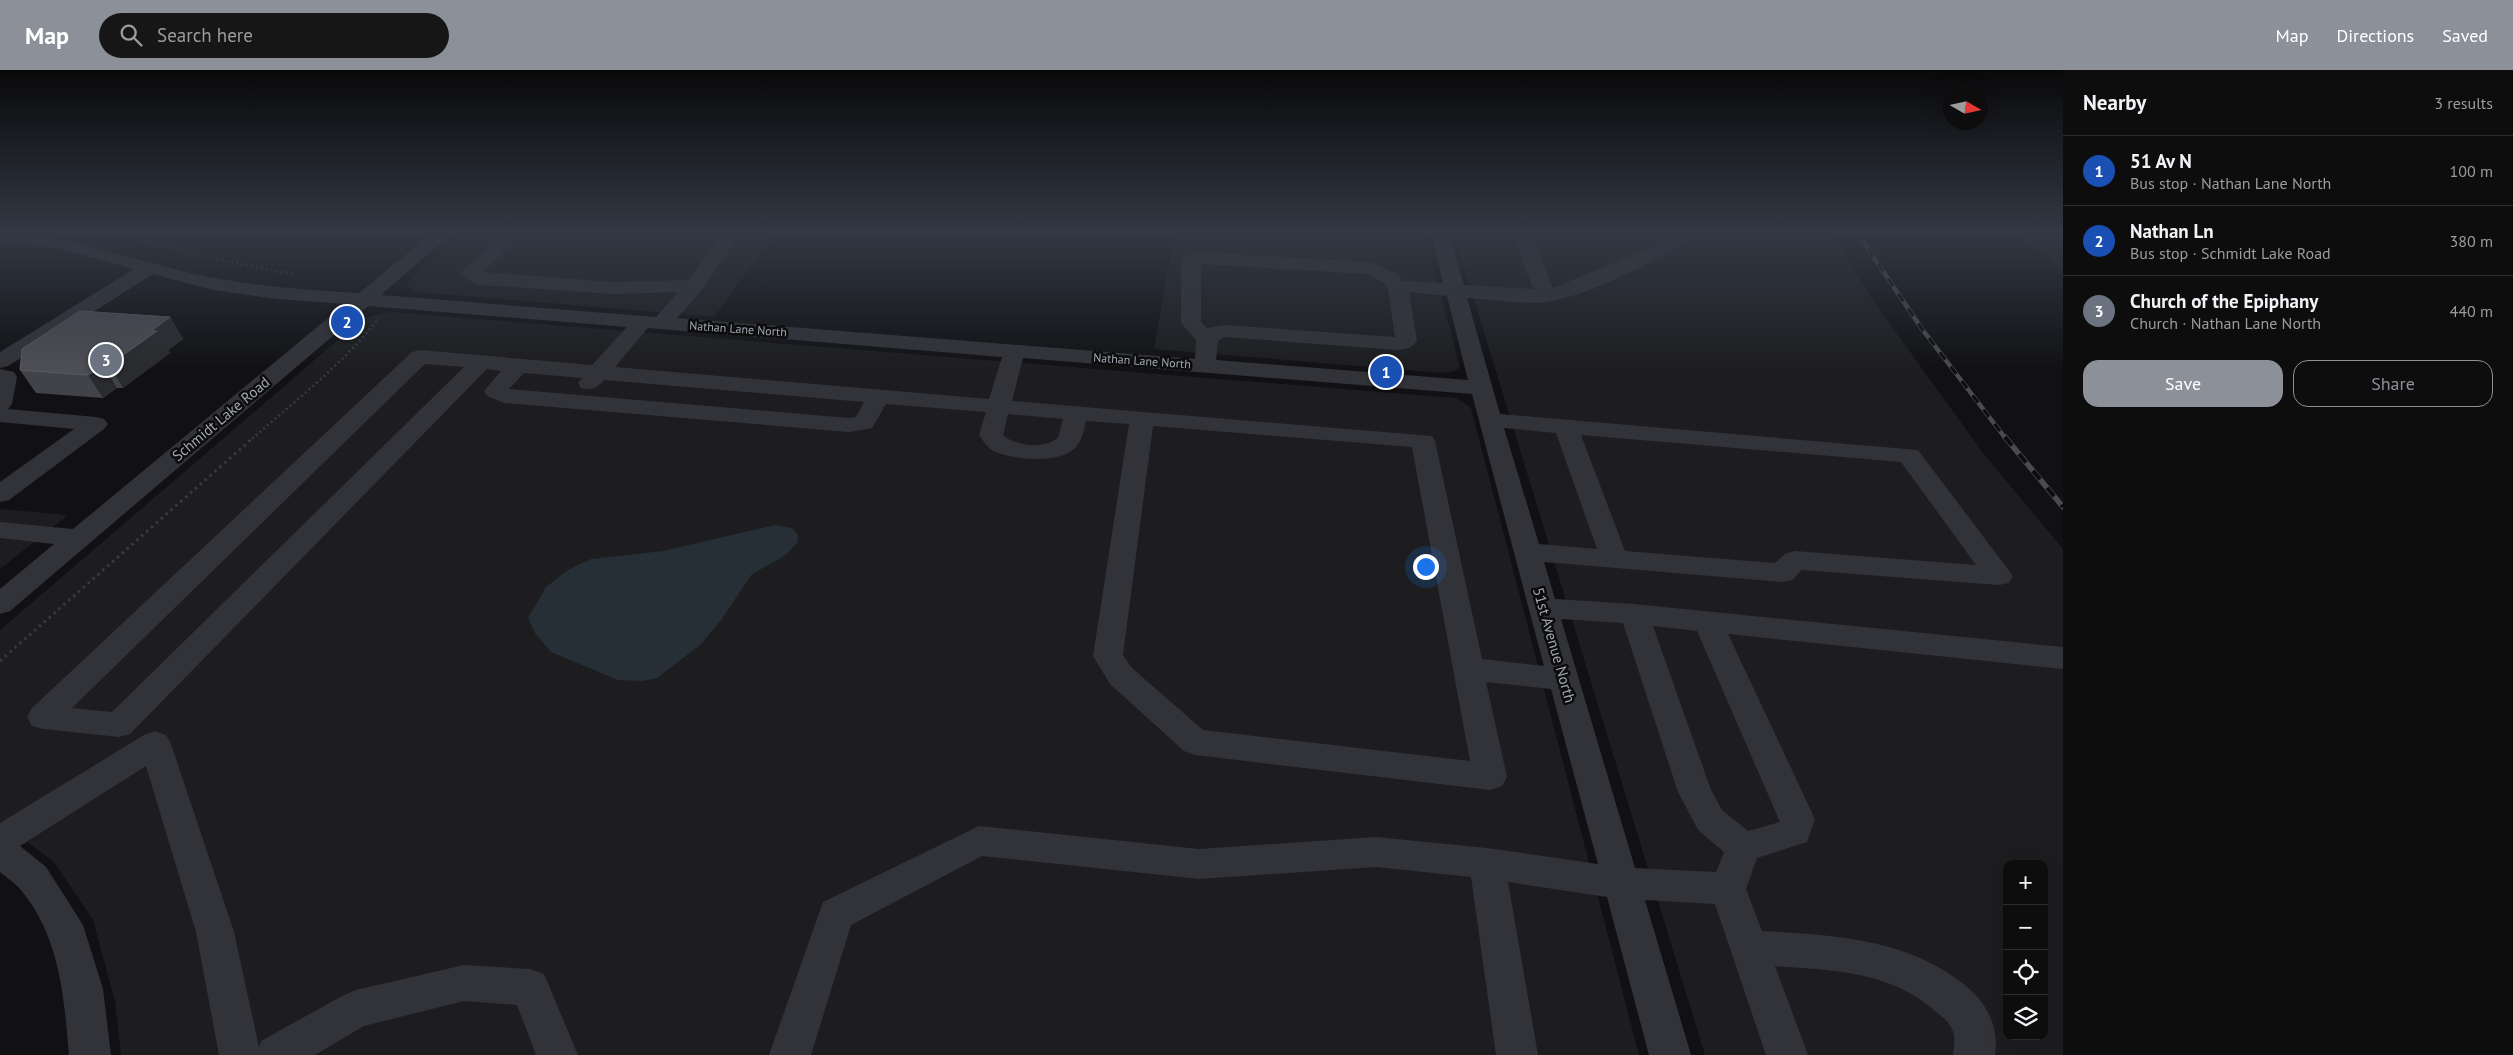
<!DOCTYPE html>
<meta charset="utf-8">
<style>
body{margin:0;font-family:"PT Sans",sans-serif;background:#161617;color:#f1f3f6}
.controls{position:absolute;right:15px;bottom:15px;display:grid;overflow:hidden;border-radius:10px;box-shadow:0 5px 20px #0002}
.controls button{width:45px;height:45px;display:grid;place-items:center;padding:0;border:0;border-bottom:1px solid #2d2d2e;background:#0d0d0e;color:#f1f3f6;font:25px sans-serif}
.compass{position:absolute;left:1943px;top:15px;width:45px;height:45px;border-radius:50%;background:#0d0d0e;box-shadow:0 5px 20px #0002;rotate:99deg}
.you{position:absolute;left:1425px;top:496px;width:18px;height:18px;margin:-12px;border:4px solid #fff;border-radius:50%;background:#1a73e8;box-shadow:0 0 0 8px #1a73e833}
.badge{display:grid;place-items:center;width:32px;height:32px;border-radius:50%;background:#8c9099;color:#fff;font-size:16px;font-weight:700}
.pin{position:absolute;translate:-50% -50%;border:2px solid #fff;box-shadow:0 1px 5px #0006}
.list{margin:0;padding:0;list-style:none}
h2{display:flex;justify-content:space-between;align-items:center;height:65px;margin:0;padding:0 20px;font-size:21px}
h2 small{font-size:16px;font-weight:400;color:#9a9c9e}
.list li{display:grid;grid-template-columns:32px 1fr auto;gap:15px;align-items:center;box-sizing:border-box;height:70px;padding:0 20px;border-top:1px solid #2d2d2e}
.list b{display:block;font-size:19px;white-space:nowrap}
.list p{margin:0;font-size:16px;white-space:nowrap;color:#9a9c9e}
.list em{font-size:16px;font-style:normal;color:#9a9c9e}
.actions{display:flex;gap:10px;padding:15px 20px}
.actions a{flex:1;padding:11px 0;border:1px solid #8c9099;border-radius:15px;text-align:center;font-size:18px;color:#8c9099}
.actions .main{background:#8c9099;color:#fff}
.icon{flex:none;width:28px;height:28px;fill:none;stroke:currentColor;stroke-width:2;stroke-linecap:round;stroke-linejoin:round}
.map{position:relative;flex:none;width:2063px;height:985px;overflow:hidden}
header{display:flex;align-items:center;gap:30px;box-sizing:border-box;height:70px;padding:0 25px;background:#8c9099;color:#fff}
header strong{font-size:24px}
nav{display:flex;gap:28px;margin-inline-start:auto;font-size:18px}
.search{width:350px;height:45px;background:#161617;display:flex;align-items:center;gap:12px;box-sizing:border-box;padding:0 18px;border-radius:28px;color:#9a9c9e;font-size:19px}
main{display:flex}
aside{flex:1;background:#0d0d0e}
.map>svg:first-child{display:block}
</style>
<header>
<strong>Map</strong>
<div class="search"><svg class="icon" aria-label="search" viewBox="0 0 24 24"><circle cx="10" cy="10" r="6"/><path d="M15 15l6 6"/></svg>Search here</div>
<nav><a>Map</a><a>Directions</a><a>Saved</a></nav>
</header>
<main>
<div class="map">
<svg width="2063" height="985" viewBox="0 0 2063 985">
<rect width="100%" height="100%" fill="#111113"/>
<path fill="#1d1d1f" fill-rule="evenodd" d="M 463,164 L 775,164 L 714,247 L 417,222 L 411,219 L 407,215 L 409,210 Z
M 1174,164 L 1425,164 L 1460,297 L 1455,301 L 1442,303 L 1154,279 Z
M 1454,164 L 1833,164 L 1874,232 L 1983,383 L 2063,479 L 2063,985 L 1705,985 ZM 2007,794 L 2044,794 L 2044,966 L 2007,966 Z
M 2019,164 L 2063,164 L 2063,202 Z
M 391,242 L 1456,328 L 1464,333 L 1471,338 L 1639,985 L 121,985 L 115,932 L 93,850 L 54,792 L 0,752 L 0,560 L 360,251 L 371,246 Z
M 0,439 L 68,445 L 0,499 Z"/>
<path fill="#272f36" d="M 775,455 L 792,458 L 798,465 L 797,473 L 786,485 L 752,504 L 721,550 L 700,575 L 657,608 L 642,611 L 618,610 L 551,582 L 535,563 L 528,548 L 546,517 L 568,500 L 591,489 L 663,481 Z"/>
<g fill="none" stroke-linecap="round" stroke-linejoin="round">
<path stroke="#383a3f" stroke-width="2.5" stroke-dasharray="2 3" stroke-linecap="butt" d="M 120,164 L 205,187 L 292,204
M 462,169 L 468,164
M 252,369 C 296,330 343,294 379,248"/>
<path stroke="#383a3f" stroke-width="3" stroke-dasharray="2.5 4" stroke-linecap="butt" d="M 0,591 L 254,367"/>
<path fill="#323338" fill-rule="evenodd" d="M 0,164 C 75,164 142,195 215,208 C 262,217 311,220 359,223 L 431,164 L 451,164 L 381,225 L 656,247 L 678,222 L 614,224 L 481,215 L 474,213 L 461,203 L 503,164 L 522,164 L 483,202 L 614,212 L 689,210 L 722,164 L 740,164 L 702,220 L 677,248 L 1195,289 L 1196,270 L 1181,253 L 1181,190 L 1184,186 L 1199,182 L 1371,192 L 1397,204 L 1403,211 L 1443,213 L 1431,164 L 1449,164 L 1464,215 L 1533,219 L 1513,164 L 1531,164 L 1553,218 L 1645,180 L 1667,167 L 1665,164 L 1683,164 L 1686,168 L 1684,172 C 1648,195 1589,225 1547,232 C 1526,235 1490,229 1467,228 L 1500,344 L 1918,380 L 2013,506 L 2009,513 L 1999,515 L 1802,500 L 1792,510 L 1782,512 L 1544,492 L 1555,529 L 1634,534 L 2063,577 L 2063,599 L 1728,564 L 1815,749 L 1807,772 L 1757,788 L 1746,819 L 1762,861 C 1833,865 1907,868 1965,915 C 1987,933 1999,956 1995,985 L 1953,985 C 1957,961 1953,955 1934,940 C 1889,901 1832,900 1775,896 L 1808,985 L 1766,985 L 1715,834 L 1645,830 L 1691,985 L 1649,985 L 1607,827 L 1508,812 L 1538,985 L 1496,985 L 1471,807 L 1376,797 L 1199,809 L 982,786 L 851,855 L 811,985 L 769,985 L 823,832 L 979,756 L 1199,779 L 1376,767 L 1487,778 L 1598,794 L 1551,619 L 1486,612 L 1507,707 L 1502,716 L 1490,720 L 1195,685 L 1184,681 L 1110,614 L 1093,586 L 1129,354 L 1086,351 C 1084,361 1082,371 1074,379 C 1058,394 1010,390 992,380 C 986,376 983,370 979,365 L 986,342 L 886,334 L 872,358 L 849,362 L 504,333 L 487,326 L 484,321 L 501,301 L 487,299 L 130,664 L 119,667 L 43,659 L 32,656 L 27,647 L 32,638 L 412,282 L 420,280 L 592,295 L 627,257 L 368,236 L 10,541 L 0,544 L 0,519 L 54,474 L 0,468 L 0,452 L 73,459 L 345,234 L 278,229 L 213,220 L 153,204 L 8,296 L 0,298 L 0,282 L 134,199 L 62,179 L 0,171 ZM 1201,194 L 1367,204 L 1383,212 L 1388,218 L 1395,267 L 1224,255 L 1207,258 L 1201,252 ZM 1409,222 L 1447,226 L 1468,310 L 1216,290 L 1218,271 L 1224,267 L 1398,280 C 1406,279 1412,278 1417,271 ZM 648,258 L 1002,287 L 989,329 L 615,297 ZM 1023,288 L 1472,324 L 1544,596 L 1482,589 L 1435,371 L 1432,366 L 1012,331 ZM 425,294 L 464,297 L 112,642 L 72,638 ZM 524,303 L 582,308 L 578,313 L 581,318 C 592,321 597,318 604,310 L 864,332 L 856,347 L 849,348 L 509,319 ZM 1008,344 L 1063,349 L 1058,367 C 1047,380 1014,376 1003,365 ZM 1153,356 L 1412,377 L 1470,691 L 1203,660 L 1132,598 L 1123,585 ZM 1504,358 L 1556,363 L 1597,479 L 1539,474 ZM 1581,365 L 1901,392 L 1976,495 L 1795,481 L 1785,484 L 1775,493 L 1625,481 ZM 1561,549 L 1623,553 L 1678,722 L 1698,760 L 1724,782 L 1716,802 L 1635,798 ZM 1653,556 L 1697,561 L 1780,752 L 1748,761 L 1722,740 L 1711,720 Z
M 0,299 L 14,302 L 17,307 L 12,334 L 8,339 L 96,347 L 104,349 L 108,354 L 104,359 L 9,430 L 0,432 L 0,412 L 74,359 L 0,352 Z
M 155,661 L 166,665 L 171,674 L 234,862 L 259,977 L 261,971 L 342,926 L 356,920 L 464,895 L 530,899 L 544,904 L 578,985 L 536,985 L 517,935 L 464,931 L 364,956 L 315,985 L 219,985 L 196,862 L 146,696 L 20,776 L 46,797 L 83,855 L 103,919 L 111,985 L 69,985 C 64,927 60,866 20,819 C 15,813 7,808 0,802 L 0,753 L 144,665 Z"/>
<g stroke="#494b51" stroke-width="4.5">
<path id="rail-far1" d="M 1858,164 L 1922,259 L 2006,369"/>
</g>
<g stroke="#494b51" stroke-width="5.5">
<path id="rail" d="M 2005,367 L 2063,437"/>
</g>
<use href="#rail-far1" stroke="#0c0c0d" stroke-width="3" stroke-dasharray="9" stroke-linecap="butt"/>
<use href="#rail" stroke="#0c0c0d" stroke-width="4" stroke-dasharray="11" stroke-linecap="butt"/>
</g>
<path fill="#424348" d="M 170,247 L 183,269 L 168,280 L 170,283 L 123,318 L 117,318 L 103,328 L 36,323 L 20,300 Z"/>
<path fill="#2a2b2e" d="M 170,247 L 183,269 L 168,280 L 170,283 L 123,318 L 109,295 L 151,261 Z
M 103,295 L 117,318 L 103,328 L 88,305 Z"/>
<path fill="#4d4e54" stroke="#5a5c62" d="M 80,241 L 170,247 L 151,261 L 157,261 L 109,295 L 103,295 L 88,305 L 20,300 L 22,279 Z"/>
<linearGradient id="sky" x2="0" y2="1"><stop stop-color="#09090a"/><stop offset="0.54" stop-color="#323844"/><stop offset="1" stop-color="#323844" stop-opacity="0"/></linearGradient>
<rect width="2063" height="301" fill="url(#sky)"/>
<g text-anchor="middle" stroke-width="5" stroke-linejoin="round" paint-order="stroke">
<g font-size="12" fill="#a2a7b3" stroke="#0c0c0d">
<text transform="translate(738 259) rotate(4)" y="4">Nathan Lane North</text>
<text transform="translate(1142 291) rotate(4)" y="4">Nathan Lane North</text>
</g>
<g font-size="15" fill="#a2a7b3" stroke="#0c0c0d">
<text transform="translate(221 349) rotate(-40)" y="5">Schmidt Lake Road</text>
<text transform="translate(1554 575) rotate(74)" y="5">51st Avenue North</text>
</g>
</g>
</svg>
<div class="controls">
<button>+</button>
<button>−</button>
<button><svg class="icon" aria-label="locate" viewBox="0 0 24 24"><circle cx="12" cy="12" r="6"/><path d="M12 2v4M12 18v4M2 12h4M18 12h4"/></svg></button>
<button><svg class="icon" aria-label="layers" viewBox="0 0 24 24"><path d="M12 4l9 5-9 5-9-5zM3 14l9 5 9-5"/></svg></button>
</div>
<svg class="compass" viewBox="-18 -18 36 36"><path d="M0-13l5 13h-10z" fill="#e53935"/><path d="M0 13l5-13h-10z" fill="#9a9c9e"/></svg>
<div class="you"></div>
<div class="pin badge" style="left:1386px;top:302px;background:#1a4fb4">1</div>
<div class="pin badge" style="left:347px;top:252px;background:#1a4fb4">2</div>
<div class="pin badge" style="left:106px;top:290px;background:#6b7280">3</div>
</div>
<aside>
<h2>Nearby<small>3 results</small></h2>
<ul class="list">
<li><span class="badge" style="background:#1a4fb4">1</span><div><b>51 Av N</b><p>Bus stop · Nathan Lane North</p></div><em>100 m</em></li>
<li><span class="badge" style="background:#1a4fb4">2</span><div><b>Nathan Ln</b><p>Bus stop · Schmidt Lake Road</p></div><em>380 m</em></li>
<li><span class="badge" style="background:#6b7280">3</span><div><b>Church of the Epiphany</b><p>Church · Nathan Lane North</p></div><em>440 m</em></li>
</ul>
<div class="actions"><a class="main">Save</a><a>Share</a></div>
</aside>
</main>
